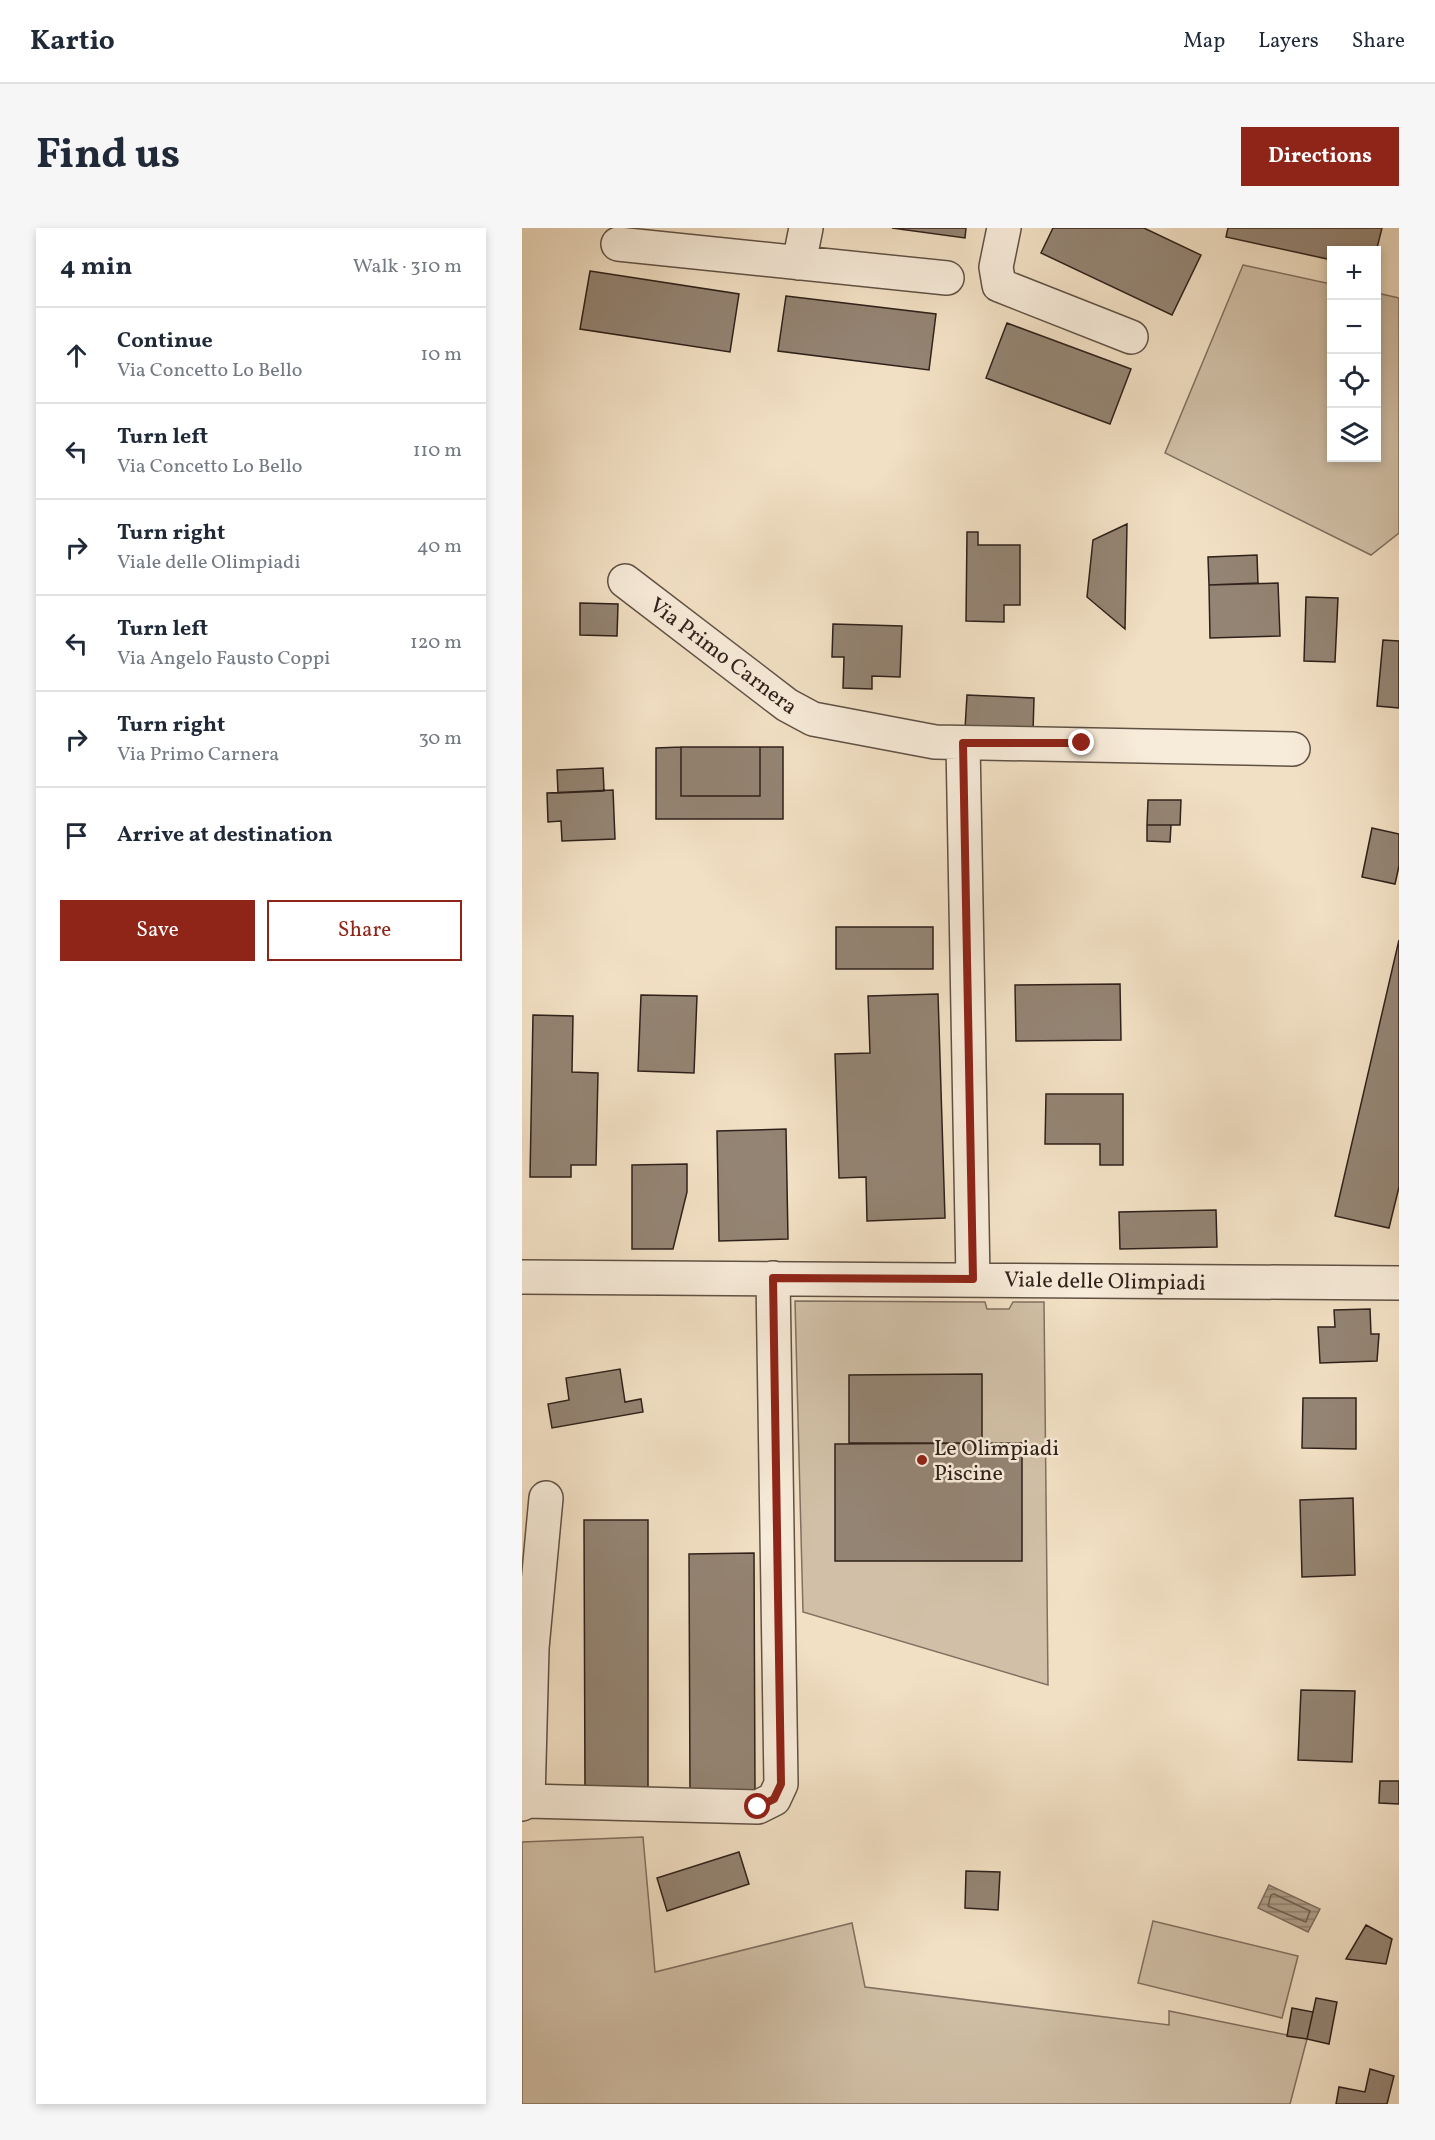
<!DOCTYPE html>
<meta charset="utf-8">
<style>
body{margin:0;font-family:Vollkorn,serif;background:#f6f6f7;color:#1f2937}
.controls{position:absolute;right:18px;top:18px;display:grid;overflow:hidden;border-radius:0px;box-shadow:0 3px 9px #0003}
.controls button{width:54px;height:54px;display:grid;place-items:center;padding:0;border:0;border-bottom:2px solid #e0e1e3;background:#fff;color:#1f2937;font:30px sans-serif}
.stop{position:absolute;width:18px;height:18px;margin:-14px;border:4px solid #8f2418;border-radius:50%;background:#fff}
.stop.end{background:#8f2418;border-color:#fff;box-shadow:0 2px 6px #0008}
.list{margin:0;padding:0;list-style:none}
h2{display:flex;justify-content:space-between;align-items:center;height:78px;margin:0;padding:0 24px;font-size:26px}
h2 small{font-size:20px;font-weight:400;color:#747a83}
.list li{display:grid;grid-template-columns:39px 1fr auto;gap:18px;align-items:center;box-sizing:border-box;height:96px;padding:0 24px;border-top:2px solid #e0e1e3}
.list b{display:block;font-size:22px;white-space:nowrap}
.list p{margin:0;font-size:20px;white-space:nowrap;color:#747a83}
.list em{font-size:20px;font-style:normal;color:#747a83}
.actions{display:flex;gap:12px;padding:18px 24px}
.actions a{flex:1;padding:14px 0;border:2px solid #8f2418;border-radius:0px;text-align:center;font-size:21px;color:#8f2418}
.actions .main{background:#8f2418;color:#fff}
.icon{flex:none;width:33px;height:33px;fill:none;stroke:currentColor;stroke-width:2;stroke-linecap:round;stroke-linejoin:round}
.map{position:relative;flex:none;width:877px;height:1876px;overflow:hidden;border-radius:0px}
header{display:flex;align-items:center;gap:36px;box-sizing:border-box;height:84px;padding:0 30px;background:#fff;border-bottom:2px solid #e0e1e3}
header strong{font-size:28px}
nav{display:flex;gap:33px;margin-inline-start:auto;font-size:21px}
.intro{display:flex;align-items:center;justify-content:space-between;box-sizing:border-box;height:144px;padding:0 36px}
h1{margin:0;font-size:42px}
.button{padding:15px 27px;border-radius:0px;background:#8f2418;color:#fff;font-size:21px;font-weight:700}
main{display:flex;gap:36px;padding:0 36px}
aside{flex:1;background:#fff;border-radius:0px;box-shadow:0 3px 9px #0003}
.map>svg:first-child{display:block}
</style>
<header>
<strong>Kartio</strong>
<nav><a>Map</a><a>Layers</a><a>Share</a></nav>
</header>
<div class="intro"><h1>Find us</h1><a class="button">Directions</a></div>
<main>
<aside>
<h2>4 min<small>Walk · 310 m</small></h2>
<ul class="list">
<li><svg class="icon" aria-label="ahead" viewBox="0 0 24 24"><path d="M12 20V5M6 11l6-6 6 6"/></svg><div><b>Continue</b><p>Via Concetto Lo Bello</p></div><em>10 m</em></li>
<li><svg class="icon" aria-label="left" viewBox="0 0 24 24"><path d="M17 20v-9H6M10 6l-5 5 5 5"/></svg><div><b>Turn left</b><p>Via Concetto Lo Bello</p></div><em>110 m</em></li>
<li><svg class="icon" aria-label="right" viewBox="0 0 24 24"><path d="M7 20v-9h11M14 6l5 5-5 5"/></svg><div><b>Turn right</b><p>Viale delle Olimpiadi</p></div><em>40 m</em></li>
<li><svg class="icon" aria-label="left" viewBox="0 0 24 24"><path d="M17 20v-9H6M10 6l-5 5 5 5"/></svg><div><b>Turn left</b><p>Via Angelo Fausto Coppi</p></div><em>120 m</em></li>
<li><svg class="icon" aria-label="right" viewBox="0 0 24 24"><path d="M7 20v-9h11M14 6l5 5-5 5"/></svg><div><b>Turn right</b><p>Via Primo Carnera</p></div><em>30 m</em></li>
<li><svg class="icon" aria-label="arrive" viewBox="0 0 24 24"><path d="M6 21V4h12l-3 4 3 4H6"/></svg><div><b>Arrive at destination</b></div></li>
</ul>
<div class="actions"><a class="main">Save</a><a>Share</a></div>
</aside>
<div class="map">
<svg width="877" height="1876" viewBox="0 0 877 1876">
<defs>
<pattern id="water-rules" width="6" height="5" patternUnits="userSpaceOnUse" patternTransform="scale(1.5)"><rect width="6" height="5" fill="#b09f8b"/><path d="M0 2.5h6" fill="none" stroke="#908171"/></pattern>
</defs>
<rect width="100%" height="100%" fill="#f2e0c4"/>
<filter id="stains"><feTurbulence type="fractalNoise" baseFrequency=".00333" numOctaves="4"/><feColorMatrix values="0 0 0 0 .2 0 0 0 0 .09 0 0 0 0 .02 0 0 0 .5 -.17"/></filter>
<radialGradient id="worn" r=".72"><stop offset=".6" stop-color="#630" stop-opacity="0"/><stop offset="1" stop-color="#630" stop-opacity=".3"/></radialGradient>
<path fill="#d1c0a7" stroke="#807061" stroke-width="1.5" d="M 721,37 L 809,56 L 810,230 L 854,230 L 855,65 L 877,70 L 877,305 L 849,327 L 643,225 Z
M 273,1073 L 463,1074 L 465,1081 L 487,1081 L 491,1074 L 522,1074 L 526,1457 L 281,1384 Z
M 121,1609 L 133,1744 L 330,1695 L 343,1759 L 647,1797 L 647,1783 L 785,1811 L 768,1876 L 0,1876 L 0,1614 Z
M 631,1693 L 776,1728 L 760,1790 L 616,1755 Z"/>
<path fill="url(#water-rules)" stroke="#7c6d5e" stroke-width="1.5" d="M 747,1657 L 798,1681 L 786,1704 L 736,1680 Z"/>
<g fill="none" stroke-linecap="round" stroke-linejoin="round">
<path stroke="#706053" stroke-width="1.5" d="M 752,1666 L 788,1683 L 784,1694 L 746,1678 L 749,1667 Z"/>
</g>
<path fill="#948473" stroke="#2f211b" stroke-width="1.5" d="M 370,0 L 444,0 L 443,10 Z
M 531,0 L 622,0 L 679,27 L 650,87 L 519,25 Z
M 706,0 L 860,0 L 854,24 L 810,22 L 810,32 L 704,9 Z
M 68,43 L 217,66 L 208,124 L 58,101 Z
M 264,68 L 414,86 L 407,142 L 256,123 Z
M 485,95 L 609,141 L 588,196 L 464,150 Z
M 605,296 L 603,401 L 565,369 L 571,312 Z
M 445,304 L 456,304 L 456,317 L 498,317 L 498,377 L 482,377 L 482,394 L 444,393 Z
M 735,327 L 736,355 L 687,357 L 686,329 Z
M 756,355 L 758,408 L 688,410 L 687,357 Z
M 784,369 L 816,370 L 813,434 L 782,433 Z
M 58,375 L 96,376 L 95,408 L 58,407 Z
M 311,396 L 380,398 L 378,449 L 350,448 L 350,461 L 321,460 L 322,429 L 310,429 Z
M 861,412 L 877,413 L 877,480 L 855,478 Z
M 445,467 L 512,470 L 511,504 L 443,501 Z
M 159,519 L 238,519 L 238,568 L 159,568 Z
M 159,519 L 159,568 L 238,568 L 238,519 L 261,519 L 261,591 L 134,591 L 134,520 Z
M 81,540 L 82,563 L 36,565 L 35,542 Z
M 91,562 L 93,611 L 40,613 L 39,593 L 26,594 L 25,565 Z
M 626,572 L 659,572 L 658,597 L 625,597 Z
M 625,597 L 649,597 L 648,614 L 625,613 Z
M 850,600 L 877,606 L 877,638 L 873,656 L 840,649 Z
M 314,699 L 411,699 L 411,741 L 314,741 Z
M 877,712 L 877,959 L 867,1000 L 813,988 Z
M 598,756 L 599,812 L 494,813 L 493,757 Z
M 416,766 L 423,990 L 345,993 L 344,949 L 317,950 L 313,826 L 348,825 L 346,768 Z
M 119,767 L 175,768 L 172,845 L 116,843 Z
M 11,787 L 51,788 L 50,844 L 76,845 L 74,937 L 49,937 L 49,949 L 8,949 Z
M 524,866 L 601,866 L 601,937 L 578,937 L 578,916 L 523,916 Z
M 264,901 L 266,1011 L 197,1013 L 195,903 Z
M 165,936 L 165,964 L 151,1021 L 110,1021 L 110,937 Z
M 694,982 L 695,1019 L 598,1021 L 597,984 Z
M 848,1081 L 849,1106 L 857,1106 L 855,1133 L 798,1135 L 796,1099 L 813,1099 L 812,1082 Z
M 98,1141 L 103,1174 L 119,1171 L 121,1184 L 30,1200 L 26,1176 L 47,1172 L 44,1150 Z
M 460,1146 L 460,1215 L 327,1215 L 327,1147 Z
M 781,1170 L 834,1170 L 834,1221 L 780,1220 Z
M 500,1215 L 500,1333 L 313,1333 L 313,1216 Z
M 831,1270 L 833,1347 L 780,1349 L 778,1272 Z
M 62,1292 L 126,1292 L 126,1565 L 63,1565 Z
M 232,1325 L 233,1565 L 168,1565 L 167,1326 Z
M 779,1462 L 833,1463 L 830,1534 L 776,1532 Z
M 858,1553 L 877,1553 L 877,1576 L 857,1575 Z
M 217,1624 L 227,1656 L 145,1683 L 135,1650 Z
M 444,1643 L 478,1644 L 476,1682 L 443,1680 Z
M 844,1697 L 870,1711 L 864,1736 L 824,1731 Z
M 794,1770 L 815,1774 L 807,1816 L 785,1811 Z
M 770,1780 L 791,1784 L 785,1811 L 765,1808 Z
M 848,1841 L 872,1848 L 865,1876 L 814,1876 L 817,1859 L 843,1864 Z"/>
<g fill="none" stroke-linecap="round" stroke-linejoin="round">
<g stroke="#605145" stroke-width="36">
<path id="minor" d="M 482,0 L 474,39 L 477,57 L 609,109
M 96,16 L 425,50
M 277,35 L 284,0
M 103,353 L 265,477 L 291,491 L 413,514 L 771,521
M 441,515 L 451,1051
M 0,1049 L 877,1055
M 6,1573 L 10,1420 L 24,1270
M 0,1576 L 6,1573 L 236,1579 L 252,1571 L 259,1556 L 251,1050"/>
</g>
<use href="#minor" stroke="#f7ebd9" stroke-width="33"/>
</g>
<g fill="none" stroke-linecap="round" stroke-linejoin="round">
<path stroke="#8f2418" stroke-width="8" d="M 236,1579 L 252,1571 L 259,1556 L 251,1050 L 451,1051 L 441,515 L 560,515"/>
</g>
<circle fill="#8f2418" stroke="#f7ebd9" stroke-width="2" cx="400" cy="1232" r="6"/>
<g text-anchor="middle" stroke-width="5" stroke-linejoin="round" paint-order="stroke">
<g font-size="22" fill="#2f211b" stroke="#f7ebd9">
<text transform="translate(202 427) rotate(37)" y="8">Via Primo Carnera</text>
<text transform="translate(583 1052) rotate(1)" y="8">Viale delle Olimpiadi</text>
</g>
<g font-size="22" fill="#2f211b" stroke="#f7ebd9" text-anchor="start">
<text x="412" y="1227">Le Olimpiadi<tspan x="412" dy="25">Piscine</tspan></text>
</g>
</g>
<rect width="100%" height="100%" filter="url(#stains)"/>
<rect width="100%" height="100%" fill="url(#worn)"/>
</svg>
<div class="controls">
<button>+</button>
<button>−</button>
<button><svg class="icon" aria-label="locate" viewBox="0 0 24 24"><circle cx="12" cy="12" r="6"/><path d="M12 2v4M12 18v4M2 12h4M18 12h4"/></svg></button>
<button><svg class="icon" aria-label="layers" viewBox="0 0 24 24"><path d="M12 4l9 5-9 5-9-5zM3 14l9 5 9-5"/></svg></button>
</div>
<div class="stop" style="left:236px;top:1579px"></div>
<div class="stop end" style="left:560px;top:515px"></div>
</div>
</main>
